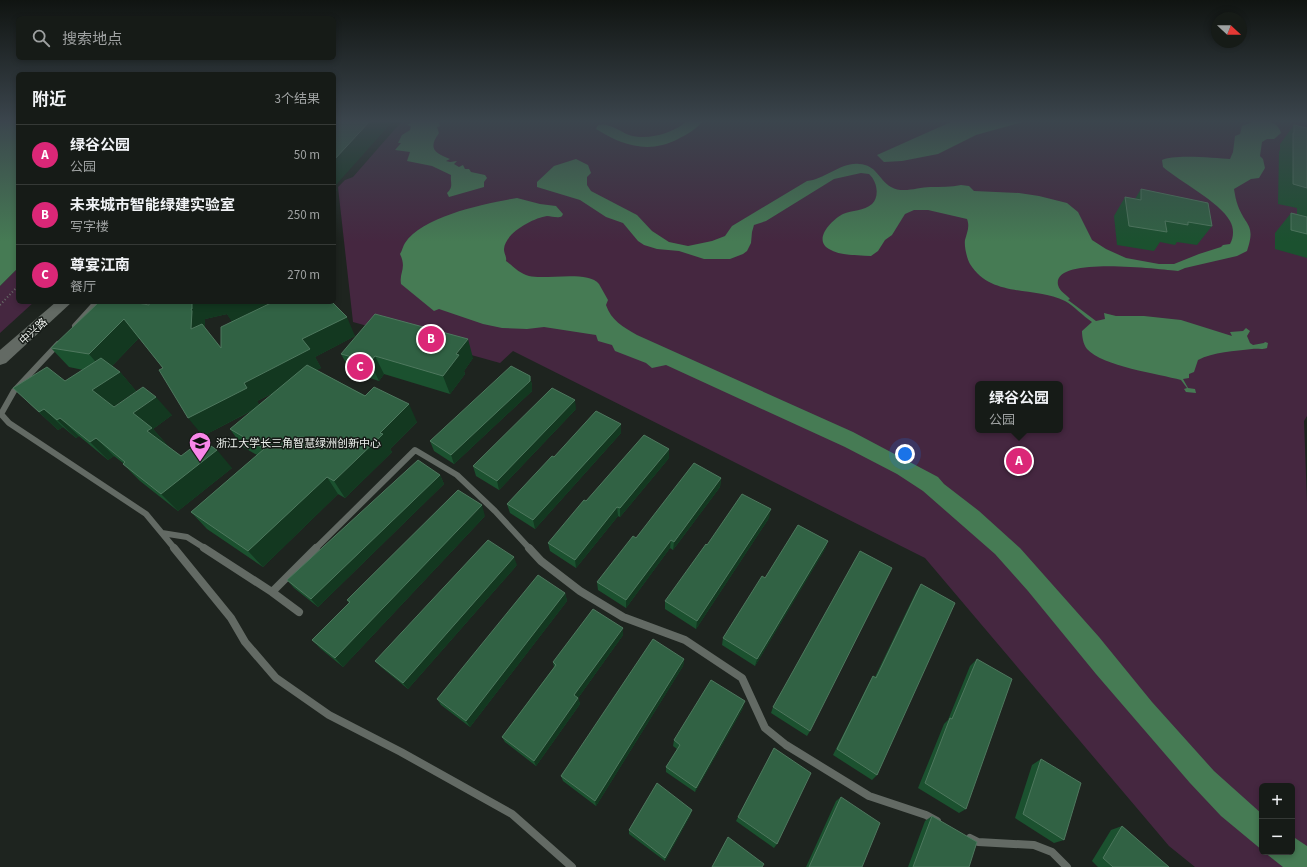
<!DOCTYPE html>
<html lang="zh">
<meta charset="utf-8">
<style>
body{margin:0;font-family:"Source Sans 3","Noto Sans SC",sans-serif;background:#232824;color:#f1f3f6}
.controls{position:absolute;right:12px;bottom:12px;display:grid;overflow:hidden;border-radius:6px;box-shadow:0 2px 6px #0003}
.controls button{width:36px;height:36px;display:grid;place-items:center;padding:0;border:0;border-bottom:1px solid #353936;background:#161b17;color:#f1f3f6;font:20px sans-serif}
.compass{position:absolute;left:1211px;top:12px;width:36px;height:36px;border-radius:50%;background:#161b17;box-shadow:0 2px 6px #0003;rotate:112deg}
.you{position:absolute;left:905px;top:454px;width:14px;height:14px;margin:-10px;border:3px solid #fff;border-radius:50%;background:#1a73e8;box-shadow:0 0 0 6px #1a73e833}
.badge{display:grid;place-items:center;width:26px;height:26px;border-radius:50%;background:#db2777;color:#fff;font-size:13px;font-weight:700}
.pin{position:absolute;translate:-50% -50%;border:2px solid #fff;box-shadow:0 1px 4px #0006}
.popup{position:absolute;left:975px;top:381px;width:88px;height:52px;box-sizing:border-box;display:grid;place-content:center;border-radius:6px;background:#161b17;filter:drop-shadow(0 1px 3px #0005);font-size:13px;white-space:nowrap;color:#9ea1a1}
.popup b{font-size:15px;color:#f1f3f6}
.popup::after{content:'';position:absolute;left:50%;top:100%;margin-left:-8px;border:8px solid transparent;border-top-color:#161b17}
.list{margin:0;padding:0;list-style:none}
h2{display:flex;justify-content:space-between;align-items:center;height:52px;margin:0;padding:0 16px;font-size:17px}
h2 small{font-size:13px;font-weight:400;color:#9ea1a1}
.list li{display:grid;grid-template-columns:26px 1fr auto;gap:12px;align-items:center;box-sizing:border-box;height:60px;padding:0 16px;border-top:1px solid #353936}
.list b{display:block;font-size:15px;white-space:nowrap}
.list p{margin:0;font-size:13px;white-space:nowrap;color:#9ea1a1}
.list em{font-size:13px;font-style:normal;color:#9ea1a1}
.icon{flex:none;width:22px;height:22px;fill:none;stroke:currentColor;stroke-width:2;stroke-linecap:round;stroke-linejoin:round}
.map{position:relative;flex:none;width:1307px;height:867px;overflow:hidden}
.search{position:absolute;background:#161b17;box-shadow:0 2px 6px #0003;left:16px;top:16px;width:320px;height:44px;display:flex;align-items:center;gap:10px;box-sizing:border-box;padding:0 14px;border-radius:6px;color:#9ea1a1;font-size:15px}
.panel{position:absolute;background:#161b17;box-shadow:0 2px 6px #0003;left:16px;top:72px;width:320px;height:232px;border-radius:6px}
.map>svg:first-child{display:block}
</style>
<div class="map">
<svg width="1307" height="867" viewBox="0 0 1307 867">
<rect width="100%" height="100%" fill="#1e241f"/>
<path fill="#452740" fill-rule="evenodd" d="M 402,121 L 1307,121 L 1307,416 L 1304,421 L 1307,502 L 1307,867 L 1195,867 L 1169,846 L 925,558 L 513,351 L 500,363 L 353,322 L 338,187 L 345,180 L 353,177 ZM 978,384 L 1060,384 L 1060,430 L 978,430 ZM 1262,786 L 1292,786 L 1292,852 L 1262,852 Z
M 18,268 L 18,302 L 34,302 L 0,333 L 0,286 Z"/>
<path fill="#467b54" d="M 0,121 L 18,121 L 18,268 L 0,286 Z
M 414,121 L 438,121 L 440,126 L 437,127 L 439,133 C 428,148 434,153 450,159 L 446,161 L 450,162 L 457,161 L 454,164 L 459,167 L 463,165 L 465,169 L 469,169 L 471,172 L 485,175 L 487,178 L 484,182 L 484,187 L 449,197 L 447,193 C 454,186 450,183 451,175 L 432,166 L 407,161 L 410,152 L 395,150 L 401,143 L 398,143 L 402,135 L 410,130 L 411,126 L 407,125 Z
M 687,121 L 703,121 C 696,129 688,134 678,139 C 649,154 623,146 596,129 L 598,125 C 608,122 620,131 629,135 C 647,141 674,133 687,121 Z
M 953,121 L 1026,121 L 976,135 L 938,154 L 902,161 L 884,162 L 877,155 Z
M 1255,121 C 1265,120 1278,121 1281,133 L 1274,139 L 1267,139 L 1262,142 L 1260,156 L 1263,159 L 1265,168 L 1259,178 L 1251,179 L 1234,189 C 1235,195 1236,201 1238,206 C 1246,227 1256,224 1247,251 L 1237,256 L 1185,268 L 1178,271 C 1162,270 1052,255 1058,285 C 1060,292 1066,294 1070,299 L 1068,300 L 1096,321 L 1105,319 L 1104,313 L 1116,316 L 1144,316 L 1181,320 L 1232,336 L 1230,332 L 1243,331 L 1246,328 L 1250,331 L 1247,336 L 1250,343 L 1253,345 L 1264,343 L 1265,342 L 1268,343 L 1267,348 C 1261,350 1258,348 1252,349 C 1235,351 1213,352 1198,360 L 1194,372 L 1189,374 L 1189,378 L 1183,379 L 1188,388 L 1195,389 L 1196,393 L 1186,392 L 1184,389 L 1187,388 L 1181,380 C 1159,374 1102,366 1087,349 C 1083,344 1082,336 1082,331 L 1092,322 C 1083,316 1074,306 1065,301 C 1033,286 991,298 970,264 C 967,259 964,246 965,240 C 967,232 970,227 967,219 L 928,210 L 914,210 L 905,214 L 892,235 L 885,240 L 878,251 L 871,256 C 858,255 840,256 829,249 C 812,239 833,219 843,214 C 852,210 864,211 872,204 C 880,196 877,181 869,174 L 861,173 L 834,179 L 766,221 L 754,225 L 752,232 L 751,243 L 747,251 L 743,254 L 730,259 L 704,259 L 679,251 L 657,249 L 644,245 L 638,241 L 623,223 L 606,217 L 580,200 L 537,187 L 537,182 L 554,166 L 576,159 L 588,165 L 591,173 L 587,177 L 587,185 L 591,191 L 637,215 L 652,231 L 669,242 L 688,246 L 712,241 L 725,236 L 732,226 L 807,181 C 824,180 841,162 859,164 C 877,165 878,179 891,187 C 903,194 918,187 930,187 C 941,187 951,187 961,185 L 969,186 L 974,191 L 1019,193 L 1039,196 L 1067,203 L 1078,212 L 1092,240 L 1106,249 L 1126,258 L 1159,264 L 1174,264 L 1199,254 L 1221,247 L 1223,245 L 1230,244 C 1234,237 1234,228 1230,221 C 1220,202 1179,181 1163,167 L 1162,160 C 1173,154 1216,158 1230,159 L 1233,152 L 1235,136 L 1240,134 L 1242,126 Z
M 517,198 L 540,204 L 556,206 L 563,214 L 562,216 C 558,219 552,216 547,216 C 533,218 505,233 504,249 C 504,254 507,257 506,261 C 514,267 520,274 529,276 C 546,280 588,270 599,284 C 602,289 605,295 608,300 L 606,305 C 611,320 623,327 637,335 L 853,432 L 938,477 L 944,484 L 979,511 L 1020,548 L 1099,637 L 1152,702 L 1214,771 L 1262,814 L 1262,850 L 1221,816 L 1190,783 L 1096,674 L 1028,591 L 995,554 L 923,491 L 897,474 L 845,447 L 666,365 L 652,368 L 646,363 L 615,351 L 612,345 L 598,341 L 596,335 L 544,327 L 527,329 L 502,328 L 483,324 L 439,309 L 434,311 L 401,284 C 399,272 407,269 400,254 C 402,251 403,246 405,243 C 422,216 487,203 517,198 Z
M 1292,836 L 1307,846 L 1307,867 L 1283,867 L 1264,852 L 1292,852 Z"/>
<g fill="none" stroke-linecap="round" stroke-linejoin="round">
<path stroke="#696e69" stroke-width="2" stroke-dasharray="1 2.5" stroke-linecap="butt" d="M 0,305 L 18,286"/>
<path stroke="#636a64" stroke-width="4.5" d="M 93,306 L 97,302"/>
<path stroke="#636a64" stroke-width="6" d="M 75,326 L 94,305
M 58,344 L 14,391 L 1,414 L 9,423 L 146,514 L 175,549
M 162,533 L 187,537 L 206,549
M 315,549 L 415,450 L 457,475 L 495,511 L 530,549"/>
<path stroke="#636a64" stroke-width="8" d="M 174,548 L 231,618 L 245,642 L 276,678 L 329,715 L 401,752 L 512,814 L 572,867
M 204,548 L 272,592 L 299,612
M 529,548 L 541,561 L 580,591 L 623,617 L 685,640 L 742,678 L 765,728 L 786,745 L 869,796 L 926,815 L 937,821
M 272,592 L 316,548
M 970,838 L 978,842 L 1034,845 L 1052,852 L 1067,867"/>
<path fill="#636a64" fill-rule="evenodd" d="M 56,302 L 72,302 L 6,363 L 0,365 L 0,350 Z"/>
</g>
<path fill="#1b512f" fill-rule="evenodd" d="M 1294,125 L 1307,128 L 1307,258 L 1275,249 L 1275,233 L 1291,213 L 1297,215 L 1297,208 L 1278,204 L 1279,152 L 1280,150 L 1280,144 Z
M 1141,189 L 1212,226 L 1197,245 L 1177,242 L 1175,245 L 1160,242 L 1154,251 L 1117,245 L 1114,216 L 1125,197 L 1135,199 Z
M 332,302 L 355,336 L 315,357 L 321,368 L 316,370 L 417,422 L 390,449 L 392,452 L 345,498 L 338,494 L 263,567 L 207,529 L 191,512 L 257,455 L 243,447 L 230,429 L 253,410 L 203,436 L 163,368 L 139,338 L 112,366 L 120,372 L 136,391 L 113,406 L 172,415 L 153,429 L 168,446 L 181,456 L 232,468 L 178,511 L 140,481 L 123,464 L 123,463 L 114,456 L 108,460 L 79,436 L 76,438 L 63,427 L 58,430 L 13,388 L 65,381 L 83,370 L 69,367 L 51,348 L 149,305 ZM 227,314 L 232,321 L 221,348 L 205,328 L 205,319 ZM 275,392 L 259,405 L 257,401 Z
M 341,354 L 473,358 L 464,371 L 465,374 L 450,394 L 384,374 L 379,381 L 351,372 Z
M 530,376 L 532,386 L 532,391 L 454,464 L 434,451 L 430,441 Z
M 576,409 L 499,490 L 476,476 L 473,466 Z
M 621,433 L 535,529 L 510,513 L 507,504 L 554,457 Z
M 669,458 L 620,517 L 618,516 L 576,568 L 550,551 L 548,543 L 586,501 Z
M 440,475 L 444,484 L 318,607 L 294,588 L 287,580 Z
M 721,478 L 720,487 L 673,550 L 670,548 L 626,608 L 598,590 L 597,582 L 636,538 Z
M 485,516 L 343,667 L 321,649 L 312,640 L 349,603 L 347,600 Z
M 769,518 L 696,629 L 665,609 L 665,601 Z
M 828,541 L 825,549 L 755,666 L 722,645 L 723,638 L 765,578 Z
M 517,565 L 408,689 L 381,667 L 375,661 Z
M 921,584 L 877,775 L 872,780 L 833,755 L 869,683 L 873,676 L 875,677 L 916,592 Z
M 565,593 L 567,601 L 470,727 L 441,705 L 437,699 Z
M 623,635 L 578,698 L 580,704 L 536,766 L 505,742 L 502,737 L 554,667 L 553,662 Z
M 684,659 L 683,666 L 596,806 L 563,781 L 561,776 Z
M 977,659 L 966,809 L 959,813 L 918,788 L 944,724 L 948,720 L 970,666 Z
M 773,707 L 810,731 L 807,736 L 771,713 Z
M 743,708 L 695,792 L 666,772 L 666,767 L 677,749 L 673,746 L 674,740 Z
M 774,748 L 777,844 L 774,848 L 736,821 Z
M 1041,759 L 1064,840 L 1054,843 L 1015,818 L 1032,765 Z
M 841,797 L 862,867 L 806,867 L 836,801 Z
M 691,814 L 665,861 L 629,834 L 629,830 Z
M 932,816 L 969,867 L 908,867 L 925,821 Z
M 1122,826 L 1169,867 L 1098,867 L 1092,861 L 1111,830 Z"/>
<path fill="#133820" d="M 370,121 L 393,121 L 335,186 L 337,190 L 334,194 L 334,160 Z
M 192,302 L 309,302 L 232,322 L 227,314 L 205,319 L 205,328 L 191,329 L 191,309 Z
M 347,317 L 355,336 L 315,357 L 321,368 L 257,401 L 260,406 L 203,436 L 188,418 L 244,383 L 302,339 Z
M 124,319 L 139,338 L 105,373 L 89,354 Z
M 468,339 L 473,358 L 464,371 L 465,374 L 450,394 L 443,376 L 456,354 Z
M 375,356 L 384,374 L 379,381 L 370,362 Z
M 120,372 L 136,391 L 110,409 L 92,390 Z
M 530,376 L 532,386 L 532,391 L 454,464 L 451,455 Z
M 156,397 L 172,415 L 153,429 L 168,446 L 164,449 L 147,431 L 133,413 Z
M 575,400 L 576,409 L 499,490 L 497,481 Z
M 409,404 L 417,422 L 390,449 L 392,452 L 345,498 L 334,481 L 380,433 Z
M 44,409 L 63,427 L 58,430 L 39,412 Z
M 60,418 L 79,436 L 76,438 L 57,420 Z
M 621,424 L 621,433 L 535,529 L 533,520 Z
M 96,438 L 114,456 L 108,460 L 90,442 Z
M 669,449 L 669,458 L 620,517 L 620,508 Z
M 217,450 L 232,468 L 178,511 L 161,494 Z
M 440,475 L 444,484 L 318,607 L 311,599 Z
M 327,477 L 338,494 L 263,567 L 248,551 Z
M 721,478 L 720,487 L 673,550 L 674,542 Z
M 482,505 L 485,516 L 343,667 L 335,658 Z
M 617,507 L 618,516 L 576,568 L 575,560 Z
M 771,509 L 769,518 L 696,629 L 697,621 Z
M 671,540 L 670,548 L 626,608 L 626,600 Z
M 828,541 L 825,549 L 755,666 L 757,659 Z
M 514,557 L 517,565 L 408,689 L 403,683 Z
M 565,593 L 567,601 L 470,727 L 466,721 Z
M 623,628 L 623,635 L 578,698 L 580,704 L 536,766 L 534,761 L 574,695 Z
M 684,659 L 683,666 L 596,806 L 595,801 Z
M 745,701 L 743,708 L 695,792 L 696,788 Z
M 692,810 L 691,814 L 665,861 L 665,858 Z"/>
<path fill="#316244" stroke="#4e785e" d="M 334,121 L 370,121 L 334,160 Z
M 1294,125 L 1307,128 L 1307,188 L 1293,184 L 1293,133 L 1294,133 Z
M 1141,189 L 1208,203 L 1212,226 L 1188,222 L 1188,225 L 1165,221 L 1167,232 L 1129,226 L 1125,197 L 1141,200 Z
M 1291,213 L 1307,217 L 1307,234 L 1291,230 Z
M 99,302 L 132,302 L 149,305 L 149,302 L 192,302 L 192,309 L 191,309 L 192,311 L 191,329 L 202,324 L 221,348 L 221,327 L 273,302 L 332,302 L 347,317 L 302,339 L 310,349 L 244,383 L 247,388 L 188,418 L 159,370 L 163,368 L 124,319 L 89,354 L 51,348 Z
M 375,314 L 468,339 L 456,354 L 459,355 L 443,376 L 375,356 L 370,362 L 341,354 Z
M 101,358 L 120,372 L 92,390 L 114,407 L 143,387 L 156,397 L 133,413 L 152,428 L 147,431 L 181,456 L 202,440 L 217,450 L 161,494 L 123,464 L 125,462 L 96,438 L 90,442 L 60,418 L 57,420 L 44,409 L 39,412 L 13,388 L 47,367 L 65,381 Z
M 307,365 L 365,396 L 374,387 L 409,404 L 380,433 L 383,434 L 334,481 L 327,477 L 248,551 L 191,512 L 264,449 L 230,429 Z
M 511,366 L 530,376 L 530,381 L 451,455 L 430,441 Z
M 552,388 L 575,400 L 497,481 L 473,466 Z
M 596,411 L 621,424 L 533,520 L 507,504 L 552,456 L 554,457 Z
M 644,435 L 669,449 L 620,508 L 617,507 L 575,560 L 548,543 L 584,500 L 586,501 Z
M 418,460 L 440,475 L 311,599 L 287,580 Z
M 694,463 L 721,478 L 674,542 L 671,540 L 626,600 L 597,582 L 633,536 L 636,538 Z
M 458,490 L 482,505 L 335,658 L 312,640 L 350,602 L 347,600 Z
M 742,494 L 771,509 L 697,621 L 665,601 L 706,544 L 707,545 Z
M 798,525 L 828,541 L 757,659 L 723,638 L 762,576 L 765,578 Z
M 488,540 L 514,557 L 403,683 L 375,661 Z
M 860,551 L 892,568 L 810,731 L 773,707 Z
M 538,575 L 565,593 L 466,721 L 437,699 Z
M 921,584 L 955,603 L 877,775 L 837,749 L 873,676 L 876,678 Z
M 593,609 L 623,628 L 574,695 L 578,698 L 534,761 L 502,737 L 556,665 L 553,662 Z
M 653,639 L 684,659 L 595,801 L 561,776 Z
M 977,659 L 1012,679 L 966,809 L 925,783 L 950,718 L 952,719 Z
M 711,680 L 745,701 L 696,788 L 666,767 L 680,745 L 674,740 Z
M 774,748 L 811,773 L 777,844 L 738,817 Z
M 1041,759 L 1081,783 L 1064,840 L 1023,814 Z
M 657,783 L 692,810 L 665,858 L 629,830 Z
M 841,797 L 880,823 L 862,867 L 809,867 Z
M 932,816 L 977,842 L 969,867 L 913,867 Z
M 1122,826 L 1169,867 L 1113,867 L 1103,858 Z
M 728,837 L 764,864 L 762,867 L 712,867 Z"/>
<linearGradient id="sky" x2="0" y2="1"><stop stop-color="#101411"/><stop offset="0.5" stop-color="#3b454d"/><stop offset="1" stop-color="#3b454d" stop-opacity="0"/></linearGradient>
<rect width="1307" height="242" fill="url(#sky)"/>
<defs>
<g id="university-pin" transform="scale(1.15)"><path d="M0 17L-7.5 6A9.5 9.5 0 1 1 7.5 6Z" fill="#f987e9" stroke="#151a16"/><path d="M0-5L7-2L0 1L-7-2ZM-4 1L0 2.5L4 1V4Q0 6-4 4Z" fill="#111"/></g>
</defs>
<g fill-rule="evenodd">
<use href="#university-pin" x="200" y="443"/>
</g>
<g text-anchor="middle" stroke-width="3" stroke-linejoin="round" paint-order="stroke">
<g font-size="11" fill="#ecf0ec" stroke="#151a16">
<text transform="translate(33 331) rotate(-42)" y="4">中兴路</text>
</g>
<g font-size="11" fill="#ecf0ec" stroke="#151a16" text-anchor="start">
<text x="216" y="447">浙江大学长三角智慧绿洲创新中心</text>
</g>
</g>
</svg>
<div class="controls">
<button>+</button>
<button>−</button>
</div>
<svg class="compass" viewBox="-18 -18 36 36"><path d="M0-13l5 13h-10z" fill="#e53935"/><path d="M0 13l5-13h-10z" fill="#9ea1a1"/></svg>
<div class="you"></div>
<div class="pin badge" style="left:1019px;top:461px">A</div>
<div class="popup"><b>绿谷公园</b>公园</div>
<div class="pin badge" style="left:431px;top:339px">B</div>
<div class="pin badge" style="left:360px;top:367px">C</div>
<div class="search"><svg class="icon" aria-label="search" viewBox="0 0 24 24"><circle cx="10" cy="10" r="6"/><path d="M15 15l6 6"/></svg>搜索地点</div>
<section class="panel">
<h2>附近<small>3个结果</small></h2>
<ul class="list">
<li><span class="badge">A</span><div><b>绿谷公园</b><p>公园</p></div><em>50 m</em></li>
<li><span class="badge">B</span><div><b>未来城市智能绿建实验室</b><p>写字楼</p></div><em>250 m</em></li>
<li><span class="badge">C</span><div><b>尊宴江南</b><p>餐厅</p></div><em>270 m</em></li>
</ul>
</section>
</div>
